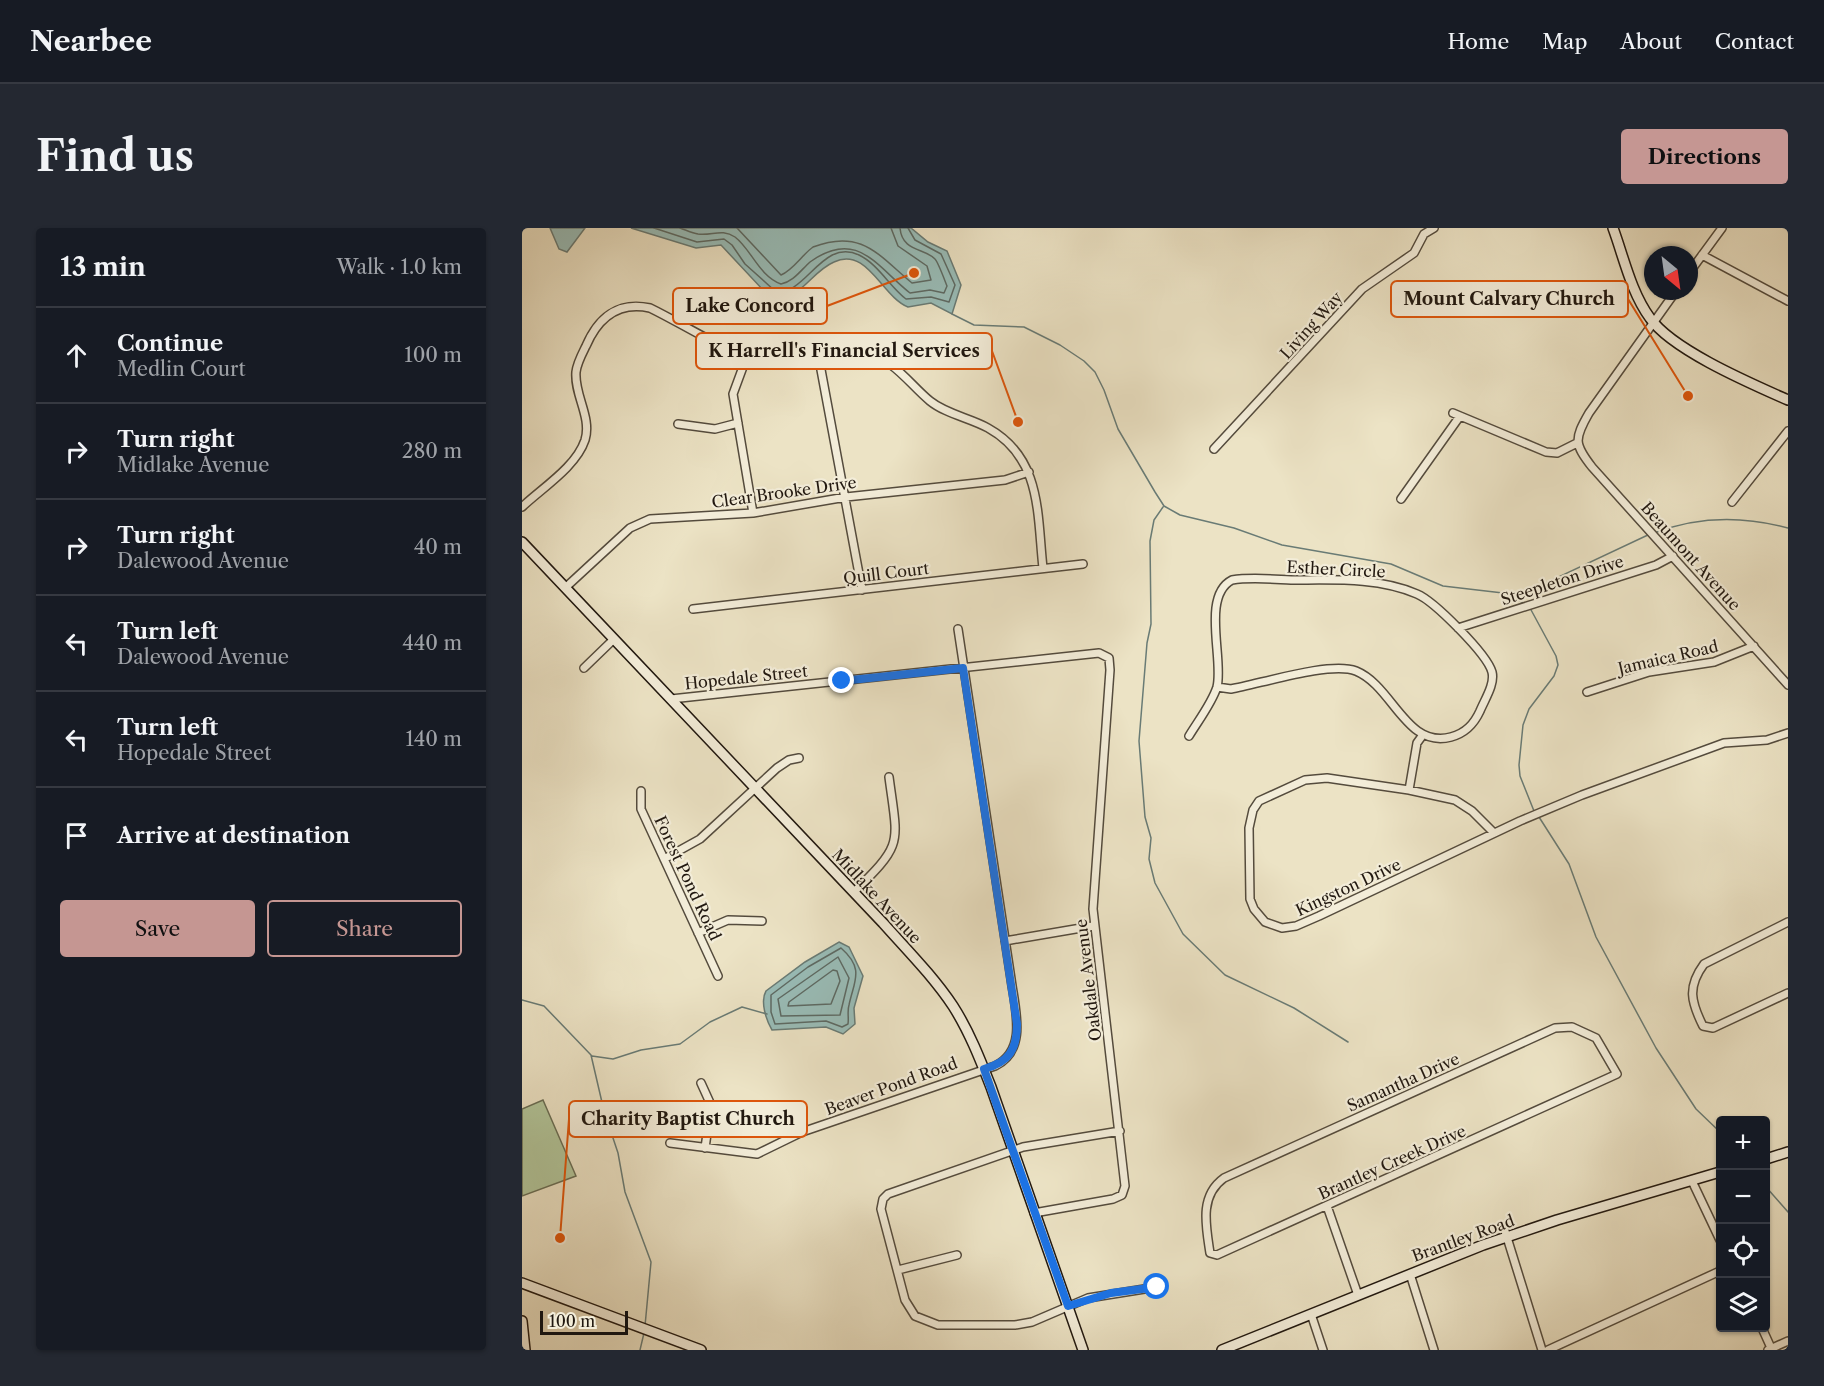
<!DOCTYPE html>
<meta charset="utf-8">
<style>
body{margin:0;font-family:"Libre Caslon Text",serif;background:#242831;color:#f1f3f6}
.controls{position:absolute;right:18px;bottom:18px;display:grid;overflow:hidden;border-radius:6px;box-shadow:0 2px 4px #0004}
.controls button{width:54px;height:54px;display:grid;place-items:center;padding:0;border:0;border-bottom:2px solid #363941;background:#171b24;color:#f1f3f6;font:30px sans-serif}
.compass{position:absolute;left:1122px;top:18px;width:54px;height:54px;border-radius:50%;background:#171b24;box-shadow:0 2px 4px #0004;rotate:151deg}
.scale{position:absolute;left:18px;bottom:15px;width:88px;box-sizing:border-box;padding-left:6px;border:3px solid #211810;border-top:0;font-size:16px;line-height:21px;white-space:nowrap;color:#211810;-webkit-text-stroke:4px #f3edd9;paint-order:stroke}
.stop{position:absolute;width:18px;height:18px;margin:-14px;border:4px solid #1a73e8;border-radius:50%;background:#fff}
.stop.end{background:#1a73e8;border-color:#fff;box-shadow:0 2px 6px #0008}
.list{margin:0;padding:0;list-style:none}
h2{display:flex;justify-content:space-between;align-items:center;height:78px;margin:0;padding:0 24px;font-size:26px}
h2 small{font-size:20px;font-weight:400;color:#9ea1a6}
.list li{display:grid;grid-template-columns:39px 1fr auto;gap:18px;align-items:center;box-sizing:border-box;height:96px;padding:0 24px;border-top:2px solid #363941}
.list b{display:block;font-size:22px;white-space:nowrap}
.list p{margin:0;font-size:20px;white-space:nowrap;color:#9ea1a6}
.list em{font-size:20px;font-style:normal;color:#9ea1a6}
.actions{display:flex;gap:12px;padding:18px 24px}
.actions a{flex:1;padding:14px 0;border:2px solid #c59692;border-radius:6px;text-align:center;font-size:21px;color:#c59692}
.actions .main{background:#c59692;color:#111}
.icon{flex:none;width:33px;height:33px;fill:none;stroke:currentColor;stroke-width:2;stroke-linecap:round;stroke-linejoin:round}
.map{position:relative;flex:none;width:1266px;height:1122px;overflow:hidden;border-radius:6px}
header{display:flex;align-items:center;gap:36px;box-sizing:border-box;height:84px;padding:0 30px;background:#171b24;border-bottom:2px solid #363941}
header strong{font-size:28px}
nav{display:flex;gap:33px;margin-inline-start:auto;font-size:21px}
.intro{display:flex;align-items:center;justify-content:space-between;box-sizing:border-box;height:144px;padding:0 36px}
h1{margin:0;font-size:42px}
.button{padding:15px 27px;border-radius:6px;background:#c59692;color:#111;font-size:21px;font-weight:700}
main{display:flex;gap:36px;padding:0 36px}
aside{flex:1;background:#171b24;border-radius:6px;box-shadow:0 2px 4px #0004}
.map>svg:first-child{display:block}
</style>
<header>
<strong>Nearbee</strong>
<nav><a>Home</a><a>Map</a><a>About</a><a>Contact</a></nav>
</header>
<div class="intro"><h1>Find us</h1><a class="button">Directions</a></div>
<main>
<aside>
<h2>13 min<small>Walk · 1.0 km</small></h2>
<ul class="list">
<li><svg class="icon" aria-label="ahead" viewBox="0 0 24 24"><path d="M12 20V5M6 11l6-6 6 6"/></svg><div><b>Continue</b><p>Medlin Court</p></div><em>100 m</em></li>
<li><svg class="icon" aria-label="right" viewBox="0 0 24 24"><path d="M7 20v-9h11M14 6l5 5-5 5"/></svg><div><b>Turn right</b><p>Midlake Avenue</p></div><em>280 m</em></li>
<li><svg class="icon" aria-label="right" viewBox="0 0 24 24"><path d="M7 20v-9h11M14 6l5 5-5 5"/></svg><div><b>Turn right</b><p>Dalewood Avenue</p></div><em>40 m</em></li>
<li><svg class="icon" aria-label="left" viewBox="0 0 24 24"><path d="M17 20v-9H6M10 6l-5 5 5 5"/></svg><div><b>Turn left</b><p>Dalewood Avenue</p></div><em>440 m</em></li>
<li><svg class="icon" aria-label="left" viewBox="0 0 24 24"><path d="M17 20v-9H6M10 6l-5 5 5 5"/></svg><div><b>Turn left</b><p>Hopedale Street</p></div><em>140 m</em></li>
<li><svg class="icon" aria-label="arrive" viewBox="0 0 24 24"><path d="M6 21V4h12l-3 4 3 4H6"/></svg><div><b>Arrive at destination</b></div></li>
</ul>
<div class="actions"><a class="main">Save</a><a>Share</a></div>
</aside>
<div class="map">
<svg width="1266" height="1122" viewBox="0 0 1266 1122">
<rect width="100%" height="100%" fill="#ece3c5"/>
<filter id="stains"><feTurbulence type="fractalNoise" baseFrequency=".00333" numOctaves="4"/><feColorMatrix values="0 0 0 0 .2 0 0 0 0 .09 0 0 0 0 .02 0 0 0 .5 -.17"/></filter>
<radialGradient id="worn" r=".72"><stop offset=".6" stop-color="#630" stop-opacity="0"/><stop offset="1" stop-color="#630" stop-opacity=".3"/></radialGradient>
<path fill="#b2c59a" stroke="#6a6e55" stroke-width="1.5" d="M 21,872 L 54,948 L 0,968 L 0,881 Z"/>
<path fill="#99bdb8" stroke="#697b75" stroke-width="1.5" d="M 28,0 L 63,0 L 45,24 L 37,21 Z
M 109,0 L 389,0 L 406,14 L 425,23 L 439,57 L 430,86 L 409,75 L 386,79 C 360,69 345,18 312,34 C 291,43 282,66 259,70 L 241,62 L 199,17 L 174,20 Z
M 317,714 L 327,719 L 341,748 L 332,780 L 333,796 L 321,806 L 304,799 L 250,802 C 244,792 238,773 244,763 L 283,734 Z"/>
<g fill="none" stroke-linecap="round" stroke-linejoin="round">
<path stroke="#5d6a64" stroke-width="1.5" d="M 132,0 L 175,14 L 202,11 L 210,17 L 223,36 L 253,63 C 283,70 300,9 337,27 C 356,36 368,59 384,71 L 409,69 L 427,74 L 433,57 L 419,26 L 393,12 L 386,0
M 158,0 C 164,2 170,5 176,6 C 190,8 200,0 213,9 C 229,21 237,48 259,56 C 271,54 279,42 288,34 C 335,0 354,38 388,65 L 408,62 L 422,65 L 425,58 C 423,53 416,34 413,31 C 403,20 380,24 378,0
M 215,0 L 259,47 C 271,42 280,27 291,19 C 340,0 357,28 390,55 L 409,52 L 405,38 L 376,18 L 369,0
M 319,720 C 343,741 332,753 327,777 C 325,783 327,790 326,796 L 320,799 L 304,793 L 253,796 L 249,784 L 249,767 L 286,739 Z
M 316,729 L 327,750 L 318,787 L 259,788 L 256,771 Z
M 311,742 L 315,743 L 318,753 L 309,776 L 266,778 L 267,774 Z"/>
<path stroke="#697b75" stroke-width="1.5" d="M 430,86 L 452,97 L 502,99 L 538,117 L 562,133 L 573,144 L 582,162 L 596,201 L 633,264 L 642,278 L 658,287 L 712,300 L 760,317 L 869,336 L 921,358 L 981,365 L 1002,375
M 641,279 L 632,292 L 628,313 L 629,396 L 625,415 L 617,513 L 623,589 L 629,610 L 627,631 L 633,655 L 661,706 L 703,747 L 772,780 L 826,814
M 1132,305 C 1176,288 1222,288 1266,300
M 994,369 L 1128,306
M 1008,380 L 1034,428 L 1036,437 L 1032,448 L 1007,481 L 1001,497 L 997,537 L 998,548 L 1012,583
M 1017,589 L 1047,636 L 1074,709 L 1134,820 L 1174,881 L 1198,904
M 0,772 L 22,778 L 69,827 L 82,883 L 96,925 L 103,964 L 129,1034 L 123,1098
M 70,828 L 91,831 L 119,822 L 158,816 L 188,794 L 220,779 L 245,786
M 1244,959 L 1266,984
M 118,1122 L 122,1105"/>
<g stroke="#544b3d" stroke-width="10">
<path id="street" d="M 1180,27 L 1266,73
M 1167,45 L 1200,0
M 1154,63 L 1067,185 C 1052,211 1052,216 1070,239 L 1266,457
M 225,128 L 211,166 L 231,285
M 297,131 L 340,362
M 931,185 L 1024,224 L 1035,225 L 1055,215
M 156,196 L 193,201 L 216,195
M 692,221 L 840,61 L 892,25 L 902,6 L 912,0
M 879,271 L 938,188
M 1210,274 L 1266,203
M 0,279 C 20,260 54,239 63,212 C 70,189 52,167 54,144 C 55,135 60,126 64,118 C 76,90 96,73 128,80 C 161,96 195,119 230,130 C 270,143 304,122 342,126 C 371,129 387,156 408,173 C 424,186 448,190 466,200 C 520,230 515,286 521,340
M 43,360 L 108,300 L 128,291 L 231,285 L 324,269 L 483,252 L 507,244
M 171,381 L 561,336
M 936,400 L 1134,337 L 1151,328
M 62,440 L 92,411
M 1065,464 L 1127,444 L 1192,434 L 1232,418
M 149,471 L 577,425 L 587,430 L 588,442 L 571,681 L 603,958 L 600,967 L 591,971 L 512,985
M 667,508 C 676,493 690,475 695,459 C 702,432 679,368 710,352 C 729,349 749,351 769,352 C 810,352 856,349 895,366 C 912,373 965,426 970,444 C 973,456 963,471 958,483 C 952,496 944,505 929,509 C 884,521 871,458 834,443 C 808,433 738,456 709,461 L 695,459
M 887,562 L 895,515 L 900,508
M 119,563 L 119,581 L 196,748
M 972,605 L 950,583 L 933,572 L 887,562 L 805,550 L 783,552 L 737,573 L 731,582 L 727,600 L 728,671 L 732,681 L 743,694 L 760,700 L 774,698 L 797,688 L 998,593 L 1060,567 L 1202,515 L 1245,512 L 1266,505
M 142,631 L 178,611 L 255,540 L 267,532 L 277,530
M 332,664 C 382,615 376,617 367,549
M 1266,694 L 1182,736 C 1165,759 1169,774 1181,798 L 1191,800 L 1266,765
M 176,705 L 206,692 L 240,693
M 483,713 L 571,698
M 1050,799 L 1074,810 L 1095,846 L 695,1027 L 688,1025 C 684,998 677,968 702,950 L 1033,800 Z
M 179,855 L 189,877 L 183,920
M 598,903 L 501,919 L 366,966 L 361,971 L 359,981 L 383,1072 L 393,1088 L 416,1097 L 493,1097 L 510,1094 L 566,1070 L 635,1059
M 148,915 L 235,926 L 280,904 L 473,838 C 506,822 493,781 489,751 L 436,401
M 1170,953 L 1198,1012
M 805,978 L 836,1067
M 983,1003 L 1020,1122
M 376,1042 L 435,1027
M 888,1046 L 912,1122
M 789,1086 L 801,1122
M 1240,1100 L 1250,1122
M 1026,1122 L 1198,1043
M 1246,1122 L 1266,1113"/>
</g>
<g stroke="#211810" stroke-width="12">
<path id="secondary" d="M 1091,0 C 1102,30 1109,64 1128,90 C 1150,122 1230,156 1266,172
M 0,314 L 361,695 C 385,722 411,748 431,778 C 447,803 458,831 469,859 L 561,1122
M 1244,931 L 1266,924
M 0,1055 L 179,1122
M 0,1093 L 3,1122
M 700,1122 L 961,1017 L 1035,992 L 1198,944"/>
</g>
<use href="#street" stroke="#f3edd9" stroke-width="7"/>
<use href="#secondary" stroke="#f3edd9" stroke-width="9"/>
</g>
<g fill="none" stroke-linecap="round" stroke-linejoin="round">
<path stroke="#1a73e8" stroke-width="8" d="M 320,453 L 441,440 L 495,796 C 495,822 487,834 462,841 L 546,1078 L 589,1065 L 635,1059"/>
</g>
<g text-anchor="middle" stroke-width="4.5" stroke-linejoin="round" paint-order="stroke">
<g font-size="16" fill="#211810" stroke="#f3edd9">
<text transform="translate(789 97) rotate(-48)" y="6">Living Way</text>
<text transform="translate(262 264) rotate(-8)" y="6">Clear Brooke Drive</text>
<text transform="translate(1169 328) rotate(48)" y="6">Beaumont Avenue</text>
<text transform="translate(814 341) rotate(3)" y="6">Esther Circle</text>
<text transform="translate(364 345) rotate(-7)" y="6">Quill Court</text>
<text transform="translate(1040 352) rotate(-18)" y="6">Steepleton Drive</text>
<text transform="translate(1146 429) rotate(-13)" y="6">Jamaica Road</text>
<text transform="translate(224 449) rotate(-6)" y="6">Hopedale Street</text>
<text transform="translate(166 650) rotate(65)" y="6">Forest Pond Road</text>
<text transform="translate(826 659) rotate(-25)" y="6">Kingston Drive</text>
<text transform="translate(355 668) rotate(47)" y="6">Midlake Avenue</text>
<text transform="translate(566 752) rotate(-97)" y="6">Oakdale Avenue</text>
<text transform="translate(881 854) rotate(-24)" y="6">Samantha Drive</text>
<text transform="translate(369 858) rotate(-20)" y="6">Beaver Pond Road</text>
<text transform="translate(870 934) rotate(-24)" y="6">Brantley Creek Drive</text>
<text transform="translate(941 1010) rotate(-20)" y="6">Brantley Road</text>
</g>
</g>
<path fill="none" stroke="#de560c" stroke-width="2" d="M1166 168L1106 71M392 45L305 78M496 194L470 123M38 1010L47 891"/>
<g fill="#de560c" stroke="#f3edd9" stroke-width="2">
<circle cx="1166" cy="168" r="6"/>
<circle cx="392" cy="45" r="6"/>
<circle cx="496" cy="194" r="6"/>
<circle cx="38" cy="1010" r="6"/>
</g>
<g fill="#f3edd9" stroke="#de560c" stroke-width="2">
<rect x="869" y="53" width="237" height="36" rx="6"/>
<rect x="151" y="60" width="154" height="36" rx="6"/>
<rect x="174" y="105" width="296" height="36" rx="6"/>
<rect x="47" y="873" width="238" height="36" rx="6"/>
</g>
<g font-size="18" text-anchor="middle" font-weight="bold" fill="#211810">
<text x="987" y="77">Mount Calvary Church</text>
<text x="228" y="84">Lake Concord</text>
<text x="322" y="129">K Harrell's Financial Services</text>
<text x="166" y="897">Charity Baptist Church</text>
</g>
<rect width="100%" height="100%" filter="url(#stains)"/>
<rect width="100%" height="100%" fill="url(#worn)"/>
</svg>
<div class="controls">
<button>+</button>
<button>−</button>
<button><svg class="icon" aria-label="locate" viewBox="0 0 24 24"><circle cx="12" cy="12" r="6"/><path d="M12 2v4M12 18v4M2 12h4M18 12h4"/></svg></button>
<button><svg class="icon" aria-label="layers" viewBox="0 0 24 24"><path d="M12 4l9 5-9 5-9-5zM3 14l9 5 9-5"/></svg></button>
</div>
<svg class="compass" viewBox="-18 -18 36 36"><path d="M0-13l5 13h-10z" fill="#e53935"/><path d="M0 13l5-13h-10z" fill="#9ea1a6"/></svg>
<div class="scale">100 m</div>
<div class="stop" style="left:635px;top:1059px"></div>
<div class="stop end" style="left:320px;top:453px"></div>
</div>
</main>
